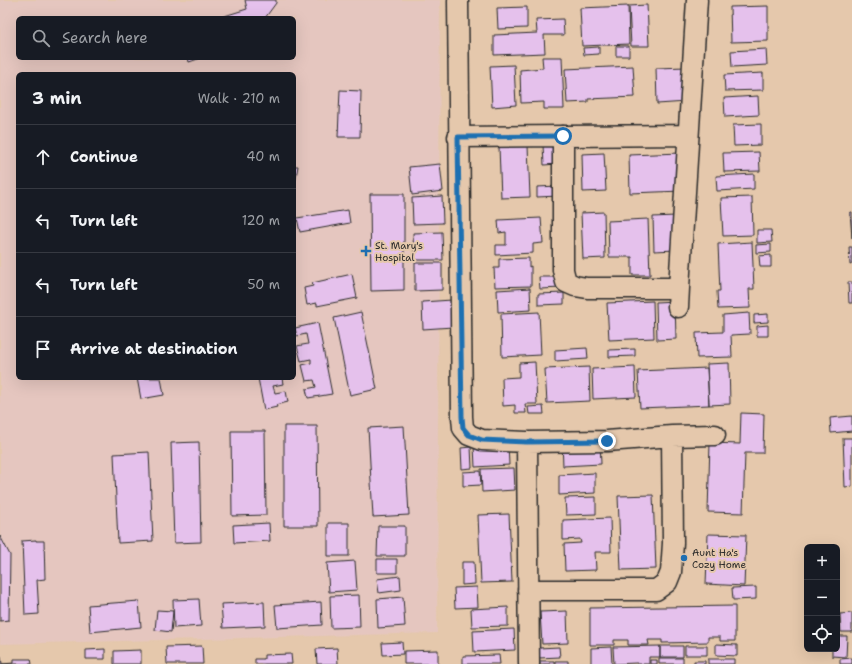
<!DOCTYPE html>
<meta charset="utf-8">
<style>
body{margin:0;font-family:"Shantell Sans",sans-serif;background:#20242c;color:#f1f3f6}
.controls{position:absolute;right:12px;bottom:12px;display:grid;overflow:hidden;border-radius:6px;box-shadow:0 4px 16px #0002}
.controls button{width:36px;height:36px;display:grid;place-items:center;padding:0;border:0;border-bottom:1px solid #363941;background:#171b24;color:#f1f3f6;font:20px sans-serif}
.stop{position:absolute;width:12px;height:12px;margin:-9px;border:3px solid #1f6fb2;border-radius:50%;background:#fff}
.stop.end{background:#1f6fb2;border-color:#fff;box-shadow:0 1px 4px #0008}
.list{margin:0;padding:0;list-style:none}
h2{display:flex;justify-content:space-between;align-items:center;height:52px;margin:0;padding:0 16px;font-size:17px}
h2 small{font-size:13px;font-weight:400;color:#9ea1a6}
.list li{display:grid;grid-template-columns:26px 1fr auto;gap:12px;align-items:center;box-sizing:border-box;height:64px;padding:0 16px;border-top:1px solid #363941}
.list b{display:block;font-size:15px;white-space:nowrap}
.list em{font-size:13px;font-style:normal;color:#9ea1a6}
.icon{flex:none;width:22px;height:22px;fill:none;stroke:currentColor;stroke-width:2;stroke-linecap:round;stroke-linejoin:round}
.map{position:relative;flex:none;width:852px;height:664px;overflow:hidden}
.search{position:absolute;background:#171b24;box-shadow:0 4px 16px #0002;left:16px;top:16px;width:280px;height:44px;display:flex;align-items:center;gap:10px;box-sizing:border-box;padding:0 14px;border-radius:6px;color:#9ea1a6;font-size:15px}
.panel{position:absolute;background:#171b24;box-shadow:0 4px 16px #0002;left:16px;top:72px;width:280px;height:308px;border-radius:6px}
.map>svg:first-child{display:block}
</style>
<div class="map">
<svg width="852" height="664" viewBox="0 0 852 664">
<rect width="100%" height="100%" fill="#e5c8ac"/>
<filter id="ink" filterUnits="userSpaceOnUse"><feTurbulence type="fractalNoise" baseFrequency=".025" numOctaves="2"/><feDisplacementMap in="SourceGraphic" scale="8" xChannelSelector="R" yChannelSelector="G"/><feConvolveMatrix kernelMatrix="1 2 1 2 8 2 1 2 1" color-interpolation-filters="sRGB"/></filter>
<g filter="url(#ink)">
<path fill="#e5c6bf" fill-rule="evenodd" d="M 0,0 L 440,0 L 437,633 L 0,644 ZM 18,18 L 294,18 L 294,58 L 18,58 ZM 18,74 L 294,74 L 294,378 L 18,378 Z"/>
<path fill="#e5c1ec" stroke="#2b2b2b" d="M 245,0 L 276,0 L 276,3 L 265,18 L 218,18 L 247,9 Z
M 647,5 L 649,46 L 631,46 L 629,6 Z
M 628,6 L 629,44 L 582,46 L 580,8 Z
M 768,6 L 768,41 L 731,42 L 730,7 Z
M 527,7 L 527,28 L 498,29 L 497,8 Z
M 563,19 L 564,35 L 544,35 L 545,53 L 494,55 L 494,35 L 537,33 L 536,20 Z
M 616,46 L 629,46 L 629,56 L 616,56 Z
M 599,47 L 599,54 L 584,55 L 583,48 Z
M 766,49 L 767,65 L 732,67 L 731,51 Z
M 542,57 L 562,57 L 564,109 L 544,109 L 544,102 L 521,103 L 520,70 L 543,68 Z
M 188,58 L 201,58 L 189,62 Z
M 514,65 L 516,105 L 492,107 L 490,66 Z
M 633,66 L 635,97 L 588,99 L 588,102 L 567,103 L 565,69 Z
M 686,67 L 687,102 L 657,104 L 656,68 Z
M 763,73 L 763,90 L 725,91 L 724,75 Z
M 340,90 L 361,91 L 360,137 L 338,137 Z
M 758,96 L 759,115 L 725,117 L 724,98 Z
M 761,124 L 761,145 L 734,146 L 733,125 Z
M 557,144 L 557,164 L 544,165 L 543,145 Z
M 528,146 L 530,197 L 501,198 L 499,147 Z
M 759,152 L 760,171 L 724,172 L 723,153 Z
M 604,153 L 606,191 L 583,192 L 582,154 Z
M 681,153 L 682,191 L 630,193 L 629,155 Z
M 440,164 L 443,191 L 412,195 L 409,167 Z
M 294,166 L 298,166 L 294,189 Z
M 754,174 L 754,189 L 717,191 L 716,176 Z
M 559,186 L 559,196 L 537,197 L 537,187 Z
M 370,194 L 404,194 L 404,290 L 371,291 Z
M 442,196 L 443,223 L 413,224 L 412,198 Z
M 752,197 L 753,235 L 723,236 L 721,198 Z
M 348,210 L 350,223 L 300,232 L 297,218 Z
M 604,212 L 605,258 L 583,259 L 581,213 Z
M 850,212 L 852,212 L 852,238 Z
M 675,216 L 676,250 L 654,251 L 653,217 Z
M 541,218 L 543,243 L 533,244 L 533,253 L 496,255 L 496,245 L 506,245 L 506,232 L 499,233 L 498,220 Z
M 648,219 L 650,275 L 632,275 L 632,257 L 609,257 L 608,221 Z
M 757,230 L 771,230 L 772,242 L 757,243 Z
M 442,232 L 443,260 L 414,260 L 413,233 Z
M 752,242 L 754,289 L 749,289 L 750,308 L 718,309 L 717,291 L 720,291 L 718,244 Z
M 771,244 L 771,252 L 756,253 L 756,245 Z
M 849,247 L 852,247 L 852,264 L 850,265 Z
M 771,255 L 771,267 L 760,267 L 759,256 Z
M 529,258 L 529,267 L 531,266 L 531,286 L 495,287 L 494,268 L 499,268 L 499,259 Z
M 415,263 L 442,263 L 442,290 L 415,291 Z
M 352,274 L 357,298 L 317,306 L 317,303 L 307,305 L 304,288 L 313,286 L 312,283 Z
M 539,277 L 562,277 L 562,288 L 540,289 Z
M 848,282 L 852,282 L 852,303 L 849,303 Z
M 530,288 L 531,310 L 498,312 L 497,290 Z
M 564,293 L 564,304 L 538,305 L 538,294 Z
M 452,300 L 453,327 L 423,329 L 422,302 Z
M 653,301 L 654,338 L 609,340 L 607,303 Z
M 675,301 L 676,339 L 657,340 L 656,302 Z
M 361,312 L 377,389 L 350,395 L 334,318 Z
M 539,312 L 541,355 L 502,357 L 501,314 Z
M 749,313 L 750,334 L 731,335 L 732,357 L 697,358 L 696,333 L 723,332 L 723,315 Z
M 768,314 L 768,322 L 754,323 L 754,315 Z
M 318,323 L 332,394 L 308,398 L 306,389 L 316,387 L 314,380 L 306,381 L 302,365 L 311,363 L 311,359 L 301,361 L 297,346 L 308,344 L 306,334 L 297,336 L 295,328 Z
M 768,325 L 768,336 L 757,336 L 757,326 Z
M 587,348 L 588,359 L 555,361 L 555,350 Z
M 635,349 L 635,356 L 609,357 L 609,350 Z
M 535,362 L 537,404 L 525,404 L 526,413 L 515,413 L 515,405 L 503,406 L 502,378 L 519,377 L 519,363 Z
M 729,363 L 730,404 L 709,405 L 707,364 Z
M 589,367 L 590,401 L 547,403 L 545,369 Z
M 635,367 L 636,397 L 593,399 L 592,369 Z
M 707,368 L 709,405 L 640,408 L 638,371 Z
M 137,378 L 161,378 L 164,395 L 141,399 Z
M 258,378 L 282,378 L 283,384 L 273,386 L 275,393 L 286,391 L 288,402 L 276,405 L 277,407 L 264,410 Z
M 543,406 L 544,414 L 529,414 L 528,407 Z
M 741,413 L 764,414 L 763,453 L 745,453 L 743,513 L 708,512 L 710,443 L 740,444 Z
M 852,416 L 852,431 L 831,433 L 830,418 Z
M 284,426 L 317,426 L 318,526 L 284,526 Z
M 404,426 L 409,515 L 373,517 L 368,428 Z
M 231,431 L 265,431 L 266,515 L 232,516 Z
M 843,438 L 852,438 L 852,486 L 845,487 Z
M 600,441 L 601,464 L 563,466 L 562,442 Z
M 199,442 L 201,542 L 174,543 L 171,443 Z
M 508,444 L 509,465 L 475,467 L 474,446 Z
M 471,447 L 472,468 L 462,469 L 461,448 Z
M 149,452 L 153,541 L 118,543 L 114,454 Z
M 514,468 L 515,490 L 482,492 L 481,469 Z
M 480,471 L 481,485 L 463,486 L 463,472 Z
M 595,473 L 595,493 L 559,495 L 559,475 Z
M 653,495 L 656,569 L 621,570 L 618,496 Z
M 596,497 L 596,514 L 566,515 L 565,498 Z
M 509,514 L 512,582 L 481,583 L 478,515 Z
M 610,518 L 611,552 L 595,552 L 596,570 L 565,571 L 564,544 L 581,543 L 580,539 L 563,540 L 563,520 Z
M 269,523 L 270,541 L 234,543 L 233,525 Z
M 328,523 L 349,523 L 349,556 L 328,556 Z
M 378,526 L 405,526 L 405,556 L 377,556 Z
M 708,534 L 746,535 L 744,586 L 706,584 Z
M 0,536 L 10,555 L 9,620 L 0,621 Z
M 36,540 L 36,541 L 44,541 L 45,579 L 37,580 L 39,614 L 25,615 L 22,541 Z
M 377,559 L 397,559 L 397,573 L 377,573 Z
M 355,561 L 357,590 L 329,592 L 327,563 Z
M 462,562 L 474,562 L 475,584 L 462,585 Z
M 400,576 L 401,590 L 379,593 L 377,579 Z
M 477,587 L 478,607 L 455,608 L 454,588 Z
M 756,587 L 756,599 L 733,600 L 732,588 Z
M 359,595 L 360,627 L 331,628 L 330,596 Z
M 403,597 L 405,626 L 378,628 L 377,599 Z
M 199,599 L 201,626 L 174,628 L 173,600 Z
M 139,601 L 141,627 L 90,632 L 88,605 Z
M 264,602 L 265,626 L 223,628 L 221,604 Z
M 321,602 L 322,625 L 277,628 L 275,605 Z
M 735,606 L 735,641 L 720,641 L 720,637 L 708,637 L 708,642 L 662,643 L 662,640 L 648,640 L 649,645 L 628,645 L 628,640 L 614,640 L 614,645 L 590,645 L 590,608 Z
M 508,607 L 508,626 L 472,627 L 471,609 Z
M 157,610 L 173,611 L 171,632 L 155,630 Z
M 567,611 L 568,643 L 542,644 L 540,612 Z
M 837,612 L 839,612 L 839,634 L 837,634 Z
M 852,613 L 852,632 L 841,632 L 840,614 Z
M 514,629 L 515,650 L 474,652 L 473,631 Z
M 837,636 L 847,636 L 846,657 L 832,656 L 832,649 L 837,649 Z
M 402,642 L 403,654 L 383,655 L 382,643 Z
M 716,644 L 737,645 L 737,656 L 716,655 Z
M 202,646 L 203,664 L 167,664 L 166,647 Z
M 660,646 L 660,657 L 649,657 L 649,664 L 637,664 L 637,663 L 614,664 L 613,647 Z
M 660,646 L 683,646 L 683,657 L 660,657 Z
M 685,646 L 707,646 L 707,655 L 685,655 Z
M 559,647 L 560,657 L 539,658 L 539,648 Z
M 611,647 L 612,664 L 591,664 L 591,648 Z
M 337,648 L 338,664 L 317,664 L 316,649 Z
M 105,649 L 105,659 L 86,659 L 86,650 Z
M 141,650 L 141,664 L 114,664 L 114,651 Z
M 438,650 L 438,664 L 404,664 L 404,651 Z
M 291,654 L 292,664 L 255,664 L 255,659 L 264,659 L 264,655 Z
M 499,655 L 500,664 L 463,664 L 463,656 Z
M 0,656 L 1,656 L 2,664 L 14,663 L 14,659 L 31,659 L 32,664 L 0,664 Z
M 659,658 L 683,658 L 683,664 L 659,664 Z
M 852,658 L 852,664 L 840,664 L 840,659 Z
M 708,659 L 734,659 L 734,664 L 708,664 Z
M 650,660 L 657,660 L 657,664 L 650,664 Z
M 538,661 L 554,661 L 554,664 L 538,664 Z
M 555,661 L 568,661 L 568,664 L 555,664 Z
M 694,661 L 705,661 L 705,664 L 694,664 Z"/>
<g fill="none" stroke-linecap="round" stroke-linejoin="round">
<g stroke="#2b2b2b" stroke-width="23">
<path id="minor" d="M 458,0 L 462,417 L 463,428 L 469,435 L 482,440 L 527,442 L 529,664
M 563,136 L 563,270 L 566,282 L 575,286 L 587,288 L 679,288
M 458,137 L 688,135
M 678,307 L 679,288 L 697,0
M 527,442 L 607,441 L 672,436 L 715,435
M 528,590 L 656,590 L 667,582 L 671,572 L 673,543 L 672,436"/>
</g>
<use href="#minor" stroke="#e5c8ac" stroke-width="20"/>
</g>
</g>
<g fill="none" stroke-linecap="round" stroke-linejoin="round" filter="url(#ink)">
<path stroke="#1f6fb2" stroke-width="5" d="M 563,136 L 458,137 L 462,417 L 463,428 L 469,435 L 482,440 L 527,442 L 607,441"/>
</g>
<g fill="#1f6fb2" stroke="#e5c8ac" stroke-width="1.5">
<path d="M364 245h4v4h4v4h-4v4h-4v-4h-4v-4h4z"/>
<circle cx="684" cy="558" r="4"/>
</g>
<g text-anchor="middle" stroke-width="4" stroke-linejoin="round" paint-order="stroke">
<g font-size="10" fill="#2b2b2b" stroke="#e5c8ac" text-anchor="start">
<text x="375" y="249">St. Mary's<tspan x="375" dy="12">Hospital</tspan></text>
<text x="692" y="556">Aunt Ha's<tspan x="692" dy="12">Cozy Home</tspan></text>
</g>
</g>
</svg>
<div class="controls">
<button>+</button>
<button>−</button>
<button><svg class="icon" aria-label="locate" viewBox="0 0 24 24"><circle cx="12" cy="12" r="6"/><path d="M12 2v4M12 18v4M2 12h4M18 12h4"/></svg></button>
</div>
<div class="stop" style="left:563px;top:136px"></div>
<div class="stop end" style="left:607px;top:441px"></div>
<div class="search"><svg class="icon" aria-label="search" viewBox="0 0 24 24"><circle cx="10" cy="10" r="6"/><path d="M15 15l6 6"/></svg>Search here</div>
<section class="panel">
<h2>3 min<small>Walk · 210 m</small></h2>
<ul class="list">
<li><svg class="icon" aria-label="ahead" viewBox="0 0 24 24"><path d="M12 20V5M6 11l6-6 6 6"/></svg><div><b>Continue</b></div><em>40 m</em></li>
<li><svg class="icon" aria-label="left" viewBox="0 0 24 24"><path d="M17 20v-9H6M10 6l-5 5 5 5"/></svg><div><b>Turn left</b></div><em>120 m</em></li>
<li><svg class="icon" aria-label="left" viewBox="0 0 24 24"><path d="M17 20v-9H6M10 6l-5 5 5 5"/></svg><div><b>Turn left</b></div><em>50 m</em></li>
<li><svg class="icon" aria-label="arrive" viewBox="0 0 24 24"><path d="M6 21V4h12l-3 4 3 4H6"/></svg><div><b>Arrive at destination</b></div></li>
</ul>
</section>
</div>
